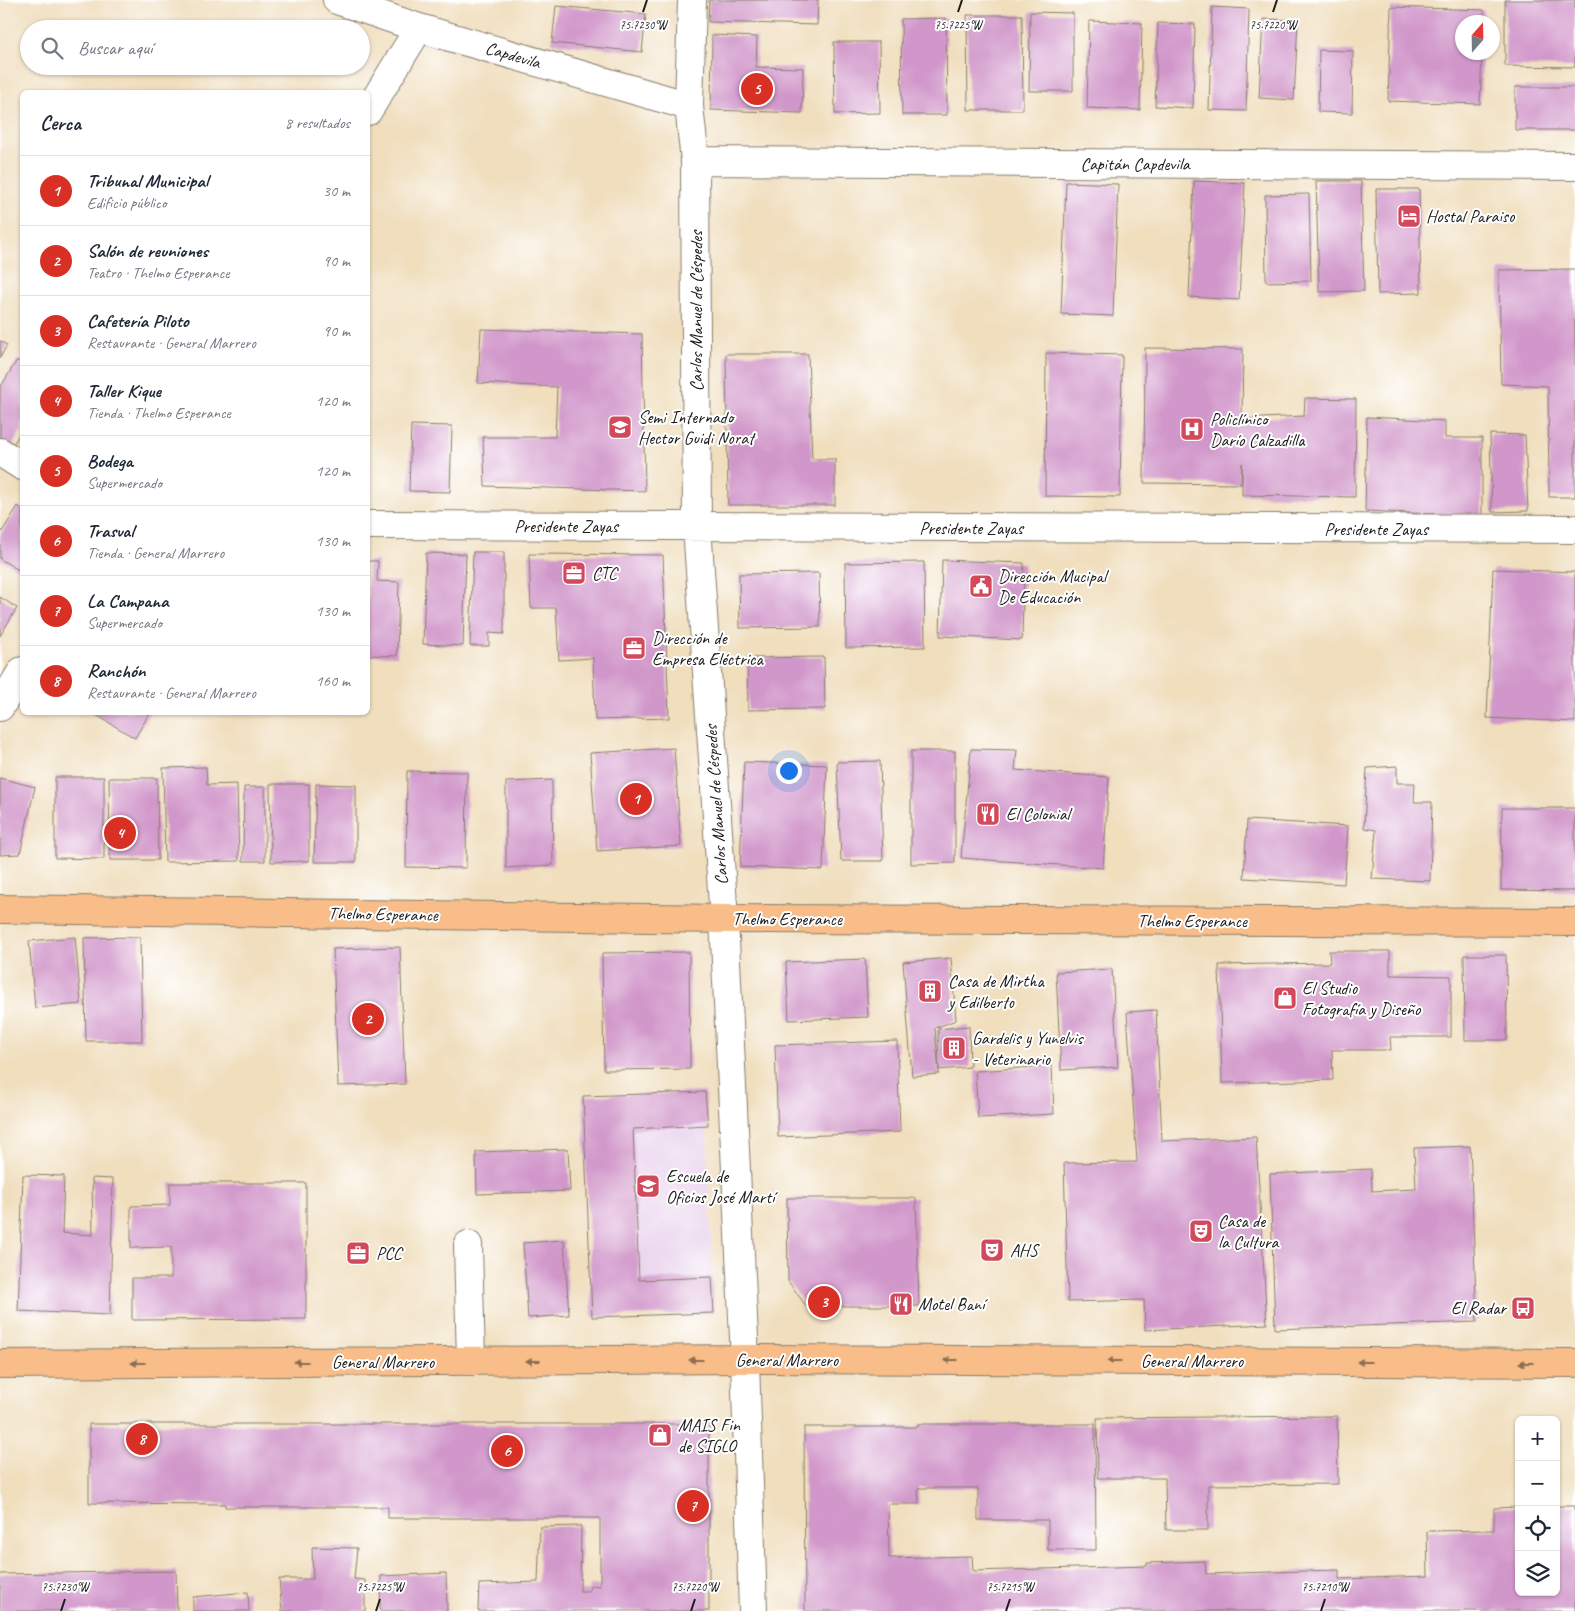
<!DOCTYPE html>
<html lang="es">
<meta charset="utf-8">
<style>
body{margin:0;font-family:Caveat,sans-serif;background:#f6f6f7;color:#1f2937}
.controls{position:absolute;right:15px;bottom:15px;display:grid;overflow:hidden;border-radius:8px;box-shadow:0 1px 4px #0004}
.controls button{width:45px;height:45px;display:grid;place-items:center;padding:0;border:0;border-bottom:1px solid #e0e1e3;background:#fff;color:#1f2937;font:25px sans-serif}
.compass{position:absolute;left:1455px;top:15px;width:45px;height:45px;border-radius:50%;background:#fff;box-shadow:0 1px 4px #0004;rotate:20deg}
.you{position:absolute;left:788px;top:770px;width:18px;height:18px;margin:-12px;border:4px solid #fff;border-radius:50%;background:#1a73e8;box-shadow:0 0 0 8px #1a73e833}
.badge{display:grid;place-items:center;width:32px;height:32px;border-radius:50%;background:#d93025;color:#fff;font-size:16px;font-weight:700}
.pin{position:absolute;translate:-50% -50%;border:2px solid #fff;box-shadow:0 1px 5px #0006}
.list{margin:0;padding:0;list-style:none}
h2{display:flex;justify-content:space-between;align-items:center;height:65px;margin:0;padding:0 20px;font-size:21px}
h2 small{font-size:16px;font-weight:400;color:#747a83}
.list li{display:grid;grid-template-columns:32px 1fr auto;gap:15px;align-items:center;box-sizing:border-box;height:70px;padding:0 20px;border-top:1px solid #e0e1e3}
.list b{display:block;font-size:19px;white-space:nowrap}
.list p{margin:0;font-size:16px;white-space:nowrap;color:#747a83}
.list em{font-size:16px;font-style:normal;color:#747a83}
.icon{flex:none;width:28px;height:28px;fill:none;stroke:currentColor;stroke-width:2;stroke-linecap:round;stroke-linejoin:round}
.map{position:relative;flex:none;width:1575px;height:1611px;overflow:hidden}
.search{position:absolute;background:#fff;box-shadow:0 1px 4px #0004;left:20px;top:20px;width:350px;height:55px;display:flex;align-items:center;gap:12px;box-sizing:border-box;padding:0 18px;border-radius:28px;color:#747a83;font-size:19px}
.panel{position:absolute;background:#fff;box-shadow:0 1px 4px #0004;left:20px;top:90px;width:350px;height:625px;border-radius:8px}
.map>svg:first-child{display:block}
</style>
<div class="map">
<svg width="1575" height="1611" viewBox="0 0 1575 1611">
<rect width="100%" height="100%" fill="#fff"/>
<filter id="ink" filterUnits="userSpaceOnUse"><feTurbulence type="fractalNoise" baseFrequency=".02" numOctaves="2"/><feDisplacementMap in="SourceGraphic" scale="10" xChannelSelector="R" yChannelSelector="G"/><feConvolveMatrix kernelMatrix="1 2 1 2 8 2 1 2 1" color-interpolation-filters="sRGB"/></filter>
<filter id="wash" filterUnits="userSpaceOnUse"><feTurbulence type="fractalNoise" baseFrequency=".0096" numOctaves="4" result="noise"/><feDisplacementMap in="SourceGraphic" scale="20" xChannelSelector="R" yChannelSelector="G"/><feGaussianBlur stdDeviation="1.12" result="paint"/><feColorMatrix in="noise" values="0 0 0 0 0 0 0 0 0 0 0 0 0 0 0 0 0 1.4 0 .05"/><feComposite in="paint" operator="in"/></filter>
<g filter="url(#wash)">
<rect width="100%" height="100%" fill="#f0debd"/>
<path fill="#e9d1ed" d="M 705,1092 L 714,1313 L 592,1317 L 583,1096 Z"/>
<g id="blocks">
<path fill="#d197ca" d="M 709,0 L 818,0 L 817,25 L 708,22 Z
M 1505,0 L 1575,0 L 1575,67 L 1505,66 Z
M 556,6 L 646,14 L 642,52 L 552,43 Z
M 1212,7 L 1249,9 L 1246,111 L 1209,110 Z
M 1391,7 L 1484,10 L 1484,22 L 1462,22 L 1462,52 L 1482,52 L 1480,104 L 1388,101 Z
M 1030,12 L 1073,13 L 1073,91 L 1029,91 Z
M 967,15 L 1022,15 L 1023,110 L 968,110 Z
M 946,18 L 947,115 L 902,115 L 901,19 Z
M 1263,19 L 1298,20 L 1294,100 L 1259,98 Z
M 1089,21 L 1142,23 L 1140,110 L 1087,108 Z
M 1158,23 L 1195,24 L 1193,108 L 1155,106 Z
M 712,35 L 757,37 L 756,67 L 803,68 L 802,113 L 711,110 Z
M 834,42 L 879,42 L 880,113 L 835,114 Z
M 1319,50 L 1353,51 L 1352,113 L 1318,112 Z
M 1515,87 L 1575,87 L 1575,130 L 1515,130 Z
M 1194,181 L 1245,183 L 1239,300 L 1189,297 Z
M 1316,181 L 1361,181 L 1364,291 L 1319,292 Z
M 1066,182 L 1118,184 L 1113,316 L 1061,314 Z
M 1376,189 L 1419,189 L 1421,293 L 1378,294 Z
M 1309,194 L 1311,281 L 1266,282 L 1265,195 Z
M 1575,269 L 1575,497 L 1549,497 L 1548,386 L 1501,384 L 1499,270 Z
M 481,329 L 642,334 L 645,491 L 485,486 L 483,437 L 555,437 L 557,387 L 478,383 Z
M 0,341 L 7,345 L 0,358 Z
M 1145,348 L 1243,349 L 1242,419 L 1304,416 L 1305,398 L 1356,399 L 1355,497 L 1242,495 L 1242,463 L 1241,484 L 1144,483 Z
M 1046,353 L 1122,355 L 1120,497 L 1045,496 Z
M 726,354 L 808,354 L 812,459 L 835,459 L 835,505 L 728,505 Z
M 17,360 L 22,364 L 22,430 L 12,446 L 0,439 L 0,388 Z
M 1367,417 L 1445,421 L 1445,438 L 1482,438 L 1482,516 L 1365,511 Z
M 411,425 L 452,426 L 450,492 L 409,491 Z
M 1490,434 L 1525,435 L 1528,511 L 1492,512 Z
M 18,506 L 22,509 L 22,572 L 0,559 L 0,535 Z
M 473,552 L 504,552 L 504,634 L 489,633 L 489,646 L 470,646 Z
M 426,553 L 466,554 L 463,646 L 423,644 Z
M 529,554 L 663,555 L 669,718 L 595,720 L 593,658 L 559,660 L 556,608 L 531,608 Z
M 942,560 L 1024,563 L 1022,640 L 940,636 Z
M 368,561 L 378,561 L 377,581 L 399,582 L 397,656 L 368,655 Z
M 924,562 L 925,647 L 846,648 L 845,563 Z
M 1493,569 L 1575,572 L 1575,722 L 1487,718 Z
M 819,573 L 820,627 L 740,628 L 739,574 Z
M 0,597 L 17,608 L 0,636 Z
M 824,657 L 825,709 L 748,710 L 747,658 Z
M 91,712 L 150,712 L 135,738 Z
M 674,748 L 681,846 L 597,851 L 590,753 Z
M 971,749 L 1017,750 L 1015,770 L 1109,777 L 1103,868 L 961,858 Z
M 911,751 L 955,751 L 955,863 L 911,864 Z
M 880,761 L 883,861 L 841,861 L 837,762 Z
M 744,762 L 827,765 L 823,870 L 740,867 Z
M 1397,766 L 1397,783 L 1415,783 L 1414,802 L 1432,802 L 1430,881 L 1372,879 L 1376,830 L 1364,828 L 1367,768 Z
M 206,767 L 207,785 L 237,784 L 239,861 L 165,862 L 163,768 Z
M 407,771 L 467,772 L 466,868 L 406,867 Z
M 55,777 L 104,777 L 104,859 L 55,858 Z
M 0,778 L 35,787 L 20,854 L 0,855 Z
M 109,778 L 157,778 L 158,860 L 110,860 Z
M 552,780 L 553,865 L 506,868 L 506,782 Z
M 270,784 L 309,784 L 309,861 L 271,862 Z
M 316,784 L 356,785 L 356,862 L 314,862 Z
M 244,787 L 265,787 L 265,861 L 243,861 Z
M 1502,808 L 1575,808 L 1575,891 L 1501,890 Z
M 1247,820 L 1348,826 L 1344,884 L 1244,878 Z
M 75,937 L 81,1004 L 35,1008 L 29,941 Z
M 140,937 L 142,1041 L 86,1041 L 84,938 Z
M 400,947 L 405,1084 L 338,1086 L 333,949 Z
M 1329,951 L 1390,951 L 1390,975 L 1451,976 L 1451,1037 L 1390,1037 L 1391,1050 L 1332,1050 L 1333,1080 L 1222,1083 L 1219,965 L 1330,963 Z
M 689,952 L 690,1069 L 604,1070 L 602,953 Z
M 1464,955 L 1506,955 L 1507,1040 L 1465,1040 Z
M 951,958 L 956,1020 L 935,1028 L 939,1074 L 912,1076 L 903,962 Z
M 865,959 L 868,1017 L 789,1020 L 786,962 Z
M 1112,969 L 1118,1067 L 1061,1070 L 1056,972 Z
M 1156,1010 L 1162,1141 L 1256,1137 L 1267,1324 L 1145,1330 L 1144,1300 L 1068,1302 L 1064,1163 L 1137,1162 L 1127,1012 Z
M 969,1026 L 970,1067 L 939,1070 L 938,1029 Z
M 897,1041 L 900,1132 L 778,1137 L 775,1045 Z
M 1052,1066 L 1054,1114 L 978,1118 L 975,1071 Z
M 705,1092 L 708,1125 L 633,1129 L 639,1280 L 712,1277 L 714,1313 L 592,1317 L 583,1096 Z
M 1470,1146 L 1477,1322 L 1275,1329 L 1270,1174 L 1371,1169 L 1372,1191 L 1416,1189 L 1414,1148 Z
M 568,1149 L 570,1191 L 477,1194 L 476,1152 Z
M 23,1175 L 64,1176 L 62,1233 L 93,1235 L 92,1178 L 113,1179 L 110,1315 L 18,1311 Z
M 170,1183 L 306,1183 L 306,1319 L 132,1320 L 132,1278 L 171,1278 L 171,1247 L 131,1248 L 131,1206 L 170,1205 Z
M 787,1198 L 916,1198 L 919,1306 L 806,1306 L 788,1281 Z
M 564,1240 L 569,1315 L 528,1318 L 523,1243 Z
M 1337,1416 L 1338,1484 L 1208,1485 L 1208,1530 L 1166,1530 L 1165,1478 L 1098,1478 L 1097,1418 Z
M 89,1424 L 709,1424 L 709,1611 L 478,1611 L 479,1584 L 538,1582 L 540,1527 L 581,1526 L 580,1591 L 589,1591 L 590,1585 L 600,1586 L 600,1518 L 388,1518 L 388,1507 L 225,1507 L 225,1504 L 89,1503 Z
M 918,1424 L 1095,1424 L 1096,1550 L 1048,1550 L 1048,1520 L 978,1520 L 978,1488 L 918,1488 L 919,1504 L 888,1504 L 889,1558 L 972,1556 L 973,1571 L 1147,1566 L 1147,1563 L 1205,1561 L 1206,1574 L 1339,1570 L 1339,1579 L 1428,1576 L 1427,1531 L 1494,1530 L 1494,1508 L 1519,1507 L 1519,1592 L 1556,1592 L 1556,1506 L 1575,1506 L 1575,1611 L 805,1611 L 804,1427 L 918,1427 Z
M 312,1547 L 357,1548 L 354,1579 L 365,1580 L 365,1611 L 282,1611 L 279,1579 L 313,1579 Z
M 176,1571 L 177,1611 L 0,1611 L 0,1574 Z
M 446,1573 L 447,1611 L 380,1611 L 381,1576 Z
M 248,1592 L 249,1611 L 193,1611 L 193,1597 Z"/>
</g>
</g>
<g filter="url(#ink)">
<use href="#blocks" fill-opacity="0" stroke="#867d6c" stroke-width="1"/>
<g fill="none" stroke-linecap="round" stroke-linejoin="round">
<g stroke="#867d6c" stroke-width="30">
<path id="minor" d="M 337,0 L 419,28 L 689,106
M 692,0 L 689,106 L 695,161 L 697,527 L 724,919 L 745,1359 L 753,1611
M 368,111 L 419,28
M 695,161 L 1575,166
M 0,452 L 22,466
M 368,525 L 1575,529
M 0,707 L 22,671
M 468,1245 L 471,1361"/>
</g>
<g stroke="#867d6c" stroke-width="30">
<path id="major" d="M 0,909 L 724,919 L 1575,922
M 0,1364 L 745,1359 L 1575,1363"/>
</g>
<use href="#minor" stroke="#fff" stroke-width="28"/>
<use href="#major" stroke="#f8bd88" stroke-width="28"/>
</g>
<defs><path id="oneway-solid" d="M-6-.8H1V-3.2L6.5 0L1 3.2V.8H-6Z" transform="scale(1.25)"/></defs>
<g fill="#8a6c52">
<use href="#oneway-solid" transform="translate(696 1360) rotate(180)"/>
<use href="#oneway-solid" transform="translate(951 1360) rotate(-180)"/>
<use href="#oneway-solid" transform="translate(533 1361) rotate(180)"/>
<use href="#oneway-solid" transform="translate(1114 1361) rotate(-180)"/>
<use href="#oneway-solid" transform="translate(301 1362) rotate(180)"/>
<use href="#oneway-solid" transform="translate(1364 1362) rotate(-180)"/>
<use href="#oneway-solid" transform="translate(138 1363) rotate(180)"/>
<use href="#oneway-solid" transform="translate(1526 1363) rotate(-180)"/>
</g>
</g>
<path fill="none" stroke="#1c1c1c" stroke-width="2" d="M 643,12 L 647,0M 958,12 L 962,0M 1273,12 L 1277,0M 61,1611 L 65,1599M 376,1611 L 380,1599M 691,1611 L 695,1599M 1006,1611 L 1010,1599M 1321,1611 L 1325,1599"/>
<defs>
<g id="hotel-square" transform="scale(1.25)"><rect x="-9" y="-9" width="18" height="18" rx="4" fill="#d1495b" stroke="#fff"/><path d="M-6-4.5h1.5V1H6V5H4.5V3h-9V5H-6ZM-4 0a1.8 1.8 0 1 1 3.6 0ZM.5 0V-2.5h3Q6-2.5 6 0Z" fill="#fff"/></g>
<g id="school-square" transform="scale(1.25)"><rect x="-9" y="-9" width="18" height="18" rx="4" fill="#d1495b" stroke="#fff"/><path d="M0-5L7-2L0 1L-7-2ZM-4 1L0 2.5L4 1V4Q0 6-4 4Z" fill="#fff"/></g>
<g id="hospital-square" transform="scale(1.25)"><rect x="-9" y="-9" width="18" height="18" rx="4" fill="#d1495b" stroke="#fff"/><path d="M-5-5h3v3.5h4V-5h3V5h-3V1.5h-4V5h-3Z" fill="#fff"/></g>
<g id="office-square" transform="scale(1.25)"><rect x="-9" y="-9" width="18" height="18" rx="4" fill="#d1495b" stroke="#fff"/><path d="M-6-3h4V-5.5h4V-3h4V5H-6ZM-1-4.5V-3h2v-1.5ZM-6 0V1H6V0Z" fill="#fff"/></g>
<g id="civic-square" transform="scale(1.25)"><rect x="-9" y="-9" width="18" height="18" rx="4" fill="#d1495b" stroke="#fff"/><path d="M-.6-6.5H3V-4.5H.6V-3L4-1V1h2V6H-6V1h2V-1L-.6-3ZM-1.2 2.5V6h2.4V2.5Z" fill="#fff"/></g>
<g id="restaurant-square" transform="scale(1.25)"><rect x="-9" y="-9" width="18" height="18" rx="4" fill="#d1495b" stroke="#fff"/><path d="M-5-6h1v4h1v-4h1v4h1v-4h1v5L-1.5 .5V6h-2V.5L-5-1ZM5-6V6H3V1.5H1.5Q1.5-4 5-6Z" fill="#fff"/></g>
<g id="building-square" transform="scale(1.25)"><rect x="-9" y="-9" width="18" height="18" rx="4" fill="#d1495b" stroke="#fff"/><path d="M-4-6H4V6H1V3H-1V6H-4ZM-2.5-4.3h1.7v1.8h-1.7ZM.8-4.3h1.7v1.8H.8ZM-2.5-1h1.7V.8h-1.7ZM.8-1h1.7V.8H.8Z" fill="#fff"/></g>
<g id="shop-square" transform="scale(1.25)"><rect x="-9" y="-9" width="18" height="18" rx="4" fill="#d1495b" stroke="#fff"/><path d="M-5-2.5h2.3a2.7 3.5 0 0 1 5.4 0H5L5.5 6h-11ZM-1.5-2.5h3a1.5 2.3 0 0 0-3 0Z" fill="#fff"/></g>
<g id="theatre-square" transform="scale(1.25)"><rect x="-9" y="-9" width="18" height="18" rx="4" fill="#d1495b" stroke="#fff"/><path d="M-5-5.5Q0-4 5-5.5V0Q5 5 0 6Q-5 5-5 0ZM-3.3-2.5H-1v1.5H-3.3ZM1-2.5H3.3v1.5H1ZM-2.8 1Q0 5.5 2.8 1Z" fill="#fff"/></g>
<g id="bus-square" transform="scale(1.25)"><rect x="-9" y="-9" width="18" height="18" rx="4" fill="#d1495b" stroke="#fff"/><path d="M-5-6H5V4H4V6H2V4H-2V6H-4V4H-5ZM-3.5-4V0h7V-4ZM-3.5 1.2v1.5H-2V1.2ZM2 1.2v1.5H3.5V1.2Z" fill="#fff"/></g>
</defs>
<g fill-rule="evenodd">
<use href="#hotel-square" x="1409" y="216"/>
<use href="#school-square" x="620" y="427"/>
<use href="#hospital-square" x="1192" y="429"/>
<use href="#office-square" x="574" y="573"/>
<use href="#civic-square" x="981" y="586"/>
<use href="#office-square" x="634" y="648"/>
<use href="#restaurant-square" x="988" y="814"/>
<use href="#building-square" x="930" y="991"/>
<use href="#shop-square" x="1285" y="998"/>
<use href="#building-square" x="954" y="1048"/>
<use href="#school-square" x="648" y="1186"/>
<use href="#theatre-square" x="1201" y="1231"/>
<use href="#theatre-square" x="992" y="1250"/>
<use href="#office-square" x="358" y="1253"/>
<use href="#restaurant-square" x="901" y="1304"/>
<use href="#bus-square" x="1523" y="1308"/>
<use href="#shop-square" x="660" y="1435"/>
</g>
<g text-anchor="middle" stroke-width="4" stroke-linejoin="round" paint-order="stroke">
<g font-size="18" fill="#1c1c1c" stroke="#fff">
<text transform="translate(513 55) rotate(16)" y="6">Capdevila</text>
<text x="1135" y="170">Capitán Capdevila</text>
<text transform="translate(696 311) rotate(-90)" y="6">Carlos Manuel de Céspedes</text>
<text x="566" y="532">Presidente Zayas</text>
<text x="971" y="534">Presidente Zayas</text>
<text x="1376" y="535">Presidente Zayas</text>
<text transform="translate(716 805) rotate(-94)" y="6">Carlos Manuel de Céspedes</text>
<text transform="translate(383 914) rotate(1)" y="6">Thelmo Esperance</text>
<text x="787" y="925">Thelmo Esperance</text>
<text x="1192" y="927">Thelmo Esperance</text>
<text x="787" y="1366">General Marrero</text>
<text x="1192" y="1367">General Marrero</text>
<text x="383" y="1368">General Marrero</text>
</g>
<g font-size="18" fill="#1c1c1c" stroke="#fff" text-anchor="start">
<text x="1426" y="222">Hostal Paraiso</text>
<text x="638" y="423">Semi Internado<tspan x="638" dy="21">Hector Guidi Norat</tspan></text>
<text x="1210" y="425">Policlínico<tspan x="1210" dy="21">Darío Calzadilla</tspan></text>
<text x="592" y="579">CTC</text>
<text x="998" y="582">Dirección Mucipal<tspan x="998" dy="21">De Educación</tspan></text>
<text x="652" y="644">Dirección de<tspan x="652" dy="21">Empresa Eléctrica</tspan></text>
<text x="1006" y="820">El Colonial</text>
<text x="948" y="987">Casa de Mirtha<tspan x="948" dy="21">y Edilberto</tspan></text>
<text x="1302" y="994">El Studio<tspan x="1302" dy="21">Fotografía y Diseño</tspan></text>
<text x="972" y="1044">Gardelis y Yunelvis<tspan x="972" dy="21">- Veterinario</tspan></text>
<text x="666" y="1182">Escuela de<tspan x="666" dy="21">Oficios José Martí</tspan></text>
<text x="1218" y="1227">Casa de<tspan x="1218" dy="21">la Cultura</tspan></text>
<text x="1010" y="1256">AHS</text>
<text x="376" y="1259">PCC</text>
<text x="918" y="1310">Motel Baní</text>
<text x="1506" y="1314" text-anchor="end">El Radar</text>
<text x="678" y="1431">MAIS Fin<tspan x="678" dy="21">de SIGLO</tspan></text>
</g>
</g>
<g font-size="12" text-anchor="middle" fill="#1c1c1c" stroke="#fff" stroke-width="4" stroke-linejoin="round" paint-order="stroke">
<text x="643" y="29">75.7230°W</text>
<text x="958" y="29">75.7225°W</text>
<text x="1273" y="29">75.7220°W</text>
<text x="65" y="1591">75.7230°W</text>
<text x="380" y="1591">75.7225°W</text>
<text x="695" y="1591">75.7220°W</text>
<text x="1010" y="1591">75.7215°W</text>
<text x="1325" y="1591">75.7210°W</text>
</g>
</svg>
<div class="controls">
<button>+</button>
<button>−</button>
<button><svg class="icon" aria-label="locate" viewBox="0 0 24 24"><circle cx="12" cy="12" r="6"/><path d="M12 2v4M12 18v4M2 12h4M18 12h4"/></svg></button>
<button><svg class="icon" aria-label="layers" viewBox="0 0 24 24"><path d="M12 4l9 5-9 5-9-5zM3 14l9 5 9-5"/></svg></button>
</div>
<svg class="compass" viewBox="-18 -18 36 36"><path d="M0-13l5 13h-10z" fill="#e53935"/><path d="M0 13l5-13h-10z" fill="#747a83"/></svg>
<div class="you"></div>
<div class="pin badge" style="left:636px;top:799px">1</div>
<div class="pin badge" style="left:368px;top:1019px">2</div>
<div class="pin badge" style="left:824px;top:1302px">3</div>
<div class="pin badge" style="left:120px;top:833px">4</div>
<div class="pin badge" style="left:757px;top:89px">5</div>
<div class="pin badge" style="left:507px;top:1451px">6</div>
<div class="pin badge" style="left:693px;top:1506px">7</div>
<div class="pin badge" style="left:142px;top:1439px">8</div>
<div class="search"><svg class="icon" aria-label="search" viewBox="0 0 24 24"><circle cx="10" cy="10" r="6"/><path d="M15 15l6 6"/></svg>Buscar aquí</div>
<section class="panel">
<h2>Cerca<small>8 resultados</small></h2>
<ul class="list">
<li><span class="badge">1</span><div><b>Tribunal Municipal</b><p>Edificio público</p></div><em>30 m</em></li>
<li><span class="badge">2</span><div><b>Salón de reuniones</b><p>Teatro · Thelmo Esperance</p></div><em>90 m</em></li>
<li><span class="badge">3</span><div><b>Cafetería Piloto</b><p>Restaurante · General Marrero</p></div><em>90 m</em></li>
<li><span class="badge">4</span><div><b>Taller Kique</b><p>Tienda · Thelmo Esperance</p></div><em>120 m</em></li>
<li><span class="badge">5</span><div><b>Bodega</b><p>Supermercado</p></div><em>120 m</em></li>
<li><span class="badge">6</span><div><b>Trasval</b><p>Tienda · General Marrero</p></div><em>130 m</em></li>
<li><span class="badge">7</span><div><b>La Campana</b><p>Supermercado</p></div><em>130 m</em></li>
<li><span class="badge">8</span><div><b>Ranchón</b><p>Restaurante · General Marrero</p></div><em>160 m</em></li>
</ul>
</section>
</div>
